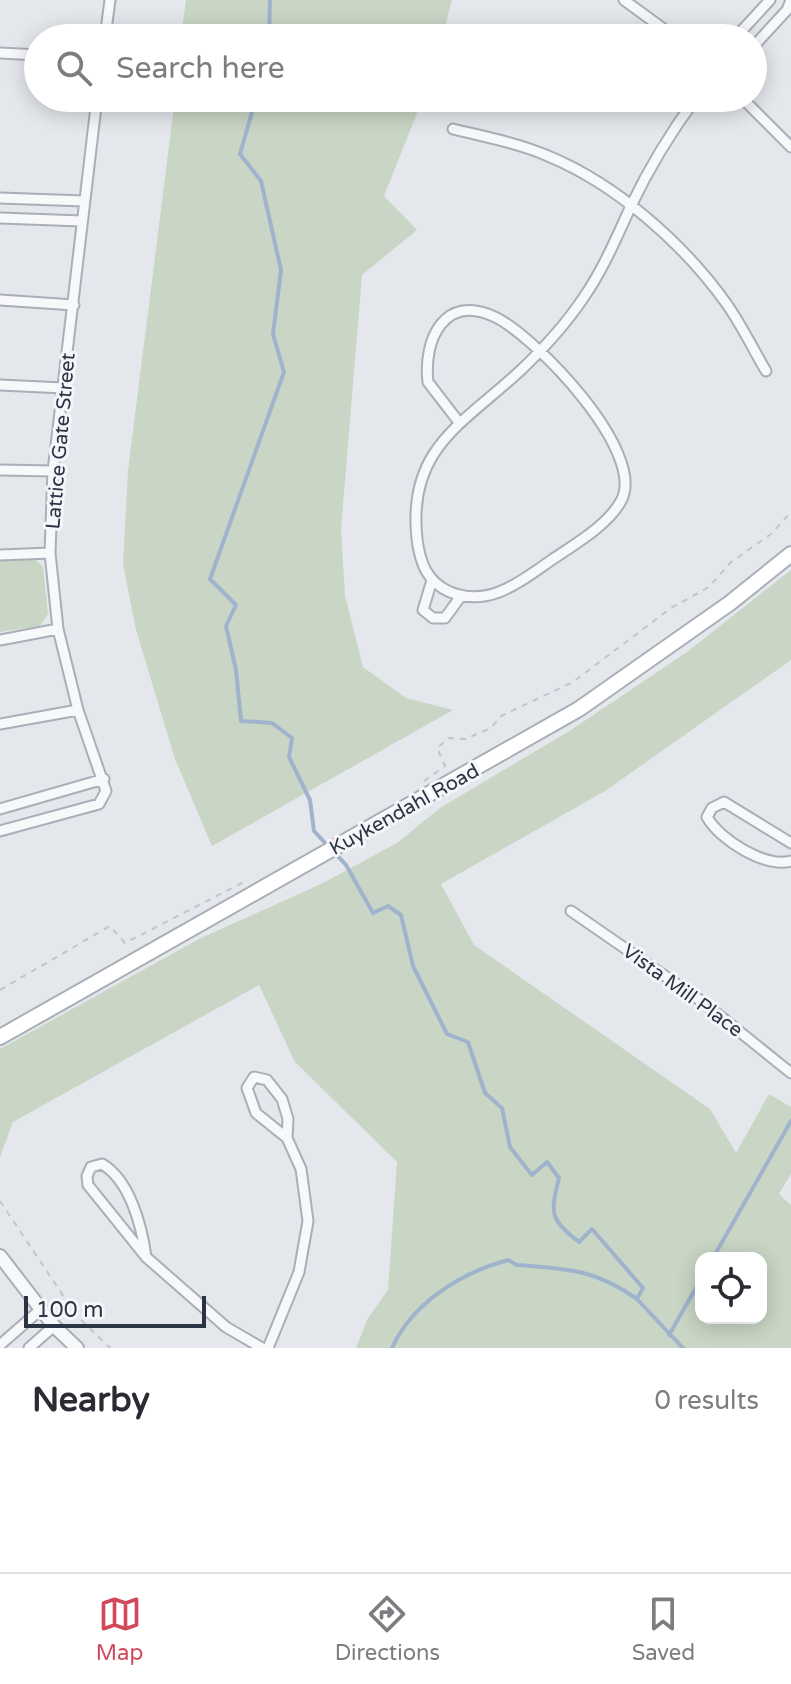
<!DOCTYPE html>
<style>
body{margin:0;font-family:"Varela Round",sans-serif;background:#f7f7f7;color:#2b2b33}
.controls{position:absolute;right:24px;bottom:24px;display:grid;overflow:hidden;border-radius:16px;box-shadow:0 4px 20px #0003}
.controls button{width:72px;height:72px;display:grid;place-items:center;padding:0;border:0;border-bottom:2px solid #e1e1e2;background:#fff;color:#2b2b33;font:40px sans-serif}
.scale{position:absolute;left:24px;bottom:20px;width:182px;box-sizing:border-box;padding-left:8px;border:4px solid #2b3445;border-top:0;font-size:22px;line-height:28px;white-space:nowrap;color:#2b3445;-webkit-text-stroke:6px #f4f6f9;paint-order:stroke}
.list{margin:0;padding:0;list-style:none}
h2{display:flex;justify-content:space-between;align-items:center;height:104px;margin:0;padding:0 32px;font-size:34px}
h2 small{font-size:26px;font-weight:400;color:#7c7c81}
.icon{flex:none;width:44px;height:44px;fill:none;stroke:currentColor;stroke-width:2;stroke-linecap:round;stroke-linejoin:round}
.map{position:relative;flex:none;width:791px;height:1348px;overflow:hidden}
.search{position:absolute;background:#fff;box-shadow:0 4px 20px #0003;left:24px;right:24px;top:24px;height:88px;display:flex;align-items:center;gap:20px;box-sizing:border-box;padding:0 28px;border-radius:44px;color:#7c7c81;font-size:30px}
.sheet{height:224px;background:#fff}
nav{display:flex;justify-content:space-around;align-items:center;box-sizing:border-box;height:112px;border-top:2px solid #e1e1e2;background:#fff;font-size:22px;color:#7c7c81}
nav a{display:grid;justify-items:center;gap:4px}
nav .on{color:#d1495b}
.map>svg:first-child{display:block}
</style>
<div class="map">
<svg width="791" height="1348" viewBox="0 0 791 1348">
<rect width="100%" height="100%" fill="#e4e7ec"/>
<path fill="#c9d6c5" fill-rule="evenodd" d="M 186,0 L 452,0 L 442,38 L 181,38 Z
M 175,98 L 423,98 L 384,196 L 417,230 L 362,275 L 341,530 L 345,596 L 363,667 L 406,698 L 453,710 L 212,846 L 175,759 L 136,630 L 123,564 L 128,471 Z
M 0,560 L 36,560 L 43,567 L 48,614 L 40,626 L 0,632 Z
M 791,570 L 791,660 L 605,791 L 441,884 L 474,945 L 710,1109 L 736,1153 L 769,1094 L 791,1107 L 791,1174 L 779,1194 L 791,1205 L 791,1348 L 356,1348 L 368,1318 L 388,1290 L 397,1162 L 295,1062 L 259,985 L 13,1122 L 0,1157 L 0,1049 L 199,939 L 323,883 L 397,843 L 440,808 L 571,730 L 687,652 ZM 701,1258 L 761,1258 L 761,1318 L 701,1318 Z"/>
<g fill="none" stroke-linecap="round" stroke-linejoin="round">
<path stroke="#9fb4cc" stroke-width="4" d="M 269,38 L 270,0
M 256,98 L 240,154 L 261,181 L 281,270 L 273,334 L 284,372 L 210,579 L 236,605 L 226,626 L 236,670 L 241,721 L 272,723 L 292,738 L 289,757 L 310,800 L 314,831 L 328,846
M 334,852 L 346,865 L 373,913 L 388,906 L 401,915 L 413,966 L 447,1034 L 468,1042 L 485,1093 L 502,1108 L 510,1147 L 532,1175 L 547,1162 L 559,1178 C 550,1214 550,1219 579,1242 L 592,1229 L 643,1288 L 637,1299 L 683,1348
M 713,1258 L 791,1121
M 669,1335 L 701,1279
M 392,1348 C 413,1302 461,1273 508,1260 L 517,1265 C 567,1269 595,1269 637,1299"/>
<g stroke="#a9aeb7" stroke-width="13">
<path id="minor" d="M 624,0 L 676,38
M 105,38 L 110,0
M 735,38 L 770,0
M 753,47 L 787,10 L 791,0
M 0,53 L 38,55
M 742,98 L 791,147
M 453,129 C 485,137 518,143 548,156 C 616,184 683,243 726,303 C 741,324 753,349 766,371
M 0,198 L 84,201
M 0,218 L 82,221
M 0,300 L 74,305
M 0,385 L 64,388
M 458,421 L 428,382 C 423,339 445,293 495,317 C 535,336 648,453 621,501 C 608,525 575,544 553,559 C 521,581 490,608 450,592 C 427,582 420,563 417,539 C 407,448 463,424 521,370 C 544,348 566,324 584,297 C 604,268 616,238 631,206 C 649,168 671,132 696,98
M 0,470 L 53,471
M 0,555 L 50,553
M 432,580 L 423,610 L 433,618 L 445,618 L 461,596
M 0,640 L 58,629
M 0,724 L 78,710
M 0,809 L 104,779
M 0,831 L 99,804 L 106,791 L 78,710 L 58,629 L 50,553 L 53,471 L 97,98
M 791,843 L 724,802 L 712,808 L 707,817 C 720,840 765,868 791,861
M 571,911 L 704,1003 L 791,1073
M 102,1164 C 130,1180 142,1227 146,1257 L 88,1185 L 87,1176 L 91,1167 Z
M 146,1257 L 226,1327 L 262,1348
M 0,1345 L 40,1310
M 29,1348 L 54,1326
M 268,1348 L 299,1272 L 308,1221 L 301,1169 L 287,1138 L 288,1119 L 282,1099 L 267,1080 L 254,1077 L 247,1088 L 256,1113 L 287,1138"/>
</g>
<g stroke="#a9aeb7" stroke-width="16">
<path id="tertiary" d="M 0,1256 L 54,1326 L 77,1348"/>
</g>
<g stroke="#a9aeb7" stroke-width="18">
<path id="secondary" d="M 0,1037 L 579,709 L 730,603 L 791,554"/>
</g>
<path stroke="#c2c5cb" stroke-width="2" stroke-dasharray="6 6" stroke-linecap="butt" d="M 424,781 L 445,766 L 437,748 L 449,738 L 465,739 L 491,728 L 501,716 L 573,682 L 671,608 L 709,587 L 731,562 L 771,534 L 791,512
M 0,990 L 110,926 L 125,943 L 244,882
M 0,1201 L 76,1315 L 110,1348"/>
<use href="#minor" stroke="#f7f8fa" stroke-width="9"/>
<use href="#tertiary" stroke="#f7f8fa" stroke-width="12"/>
<use href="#secondary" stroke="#fff" stroke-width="14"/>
</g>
<g text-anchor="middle" stroke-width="6" stroke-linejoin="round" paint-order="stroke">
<g font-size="20" fill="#2b3445" stroke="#f4f6f9">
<text transform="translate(60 441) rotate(-85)" y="7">Lattice Gate Street</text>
<text transform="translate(404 809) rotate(-29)" y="7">Kuykendahl Road</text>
<text transform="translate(683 990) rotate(36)" y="7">Vista Mill Place</text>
</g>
</g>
</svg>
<div class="controls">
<button><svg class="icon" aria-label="locate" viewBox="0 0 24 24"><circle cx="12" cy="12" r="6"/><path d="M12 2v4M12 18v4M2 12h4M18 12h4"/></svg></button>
</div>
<div class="scale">100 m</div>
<div class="search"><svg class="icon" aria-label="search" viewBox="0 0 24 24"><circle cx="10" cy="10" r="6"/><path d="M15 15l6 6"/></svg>Search here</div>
</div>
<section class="sheet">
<h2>Nearby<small>0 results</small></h2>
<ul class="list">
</ul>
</section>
<nav>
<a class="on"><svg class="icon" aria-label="map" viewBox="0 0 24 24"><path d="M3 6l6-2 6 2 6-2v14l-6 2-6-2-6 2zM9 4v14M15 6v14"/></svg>Map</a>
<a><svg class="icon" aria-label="directions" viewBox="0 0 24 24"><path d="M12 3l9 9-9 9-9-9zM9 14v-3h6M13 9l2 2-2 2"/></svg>Directions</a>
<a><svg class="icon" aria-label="saved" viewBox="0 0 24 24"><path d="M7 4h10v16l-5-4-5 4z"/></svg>Saved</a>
</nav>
